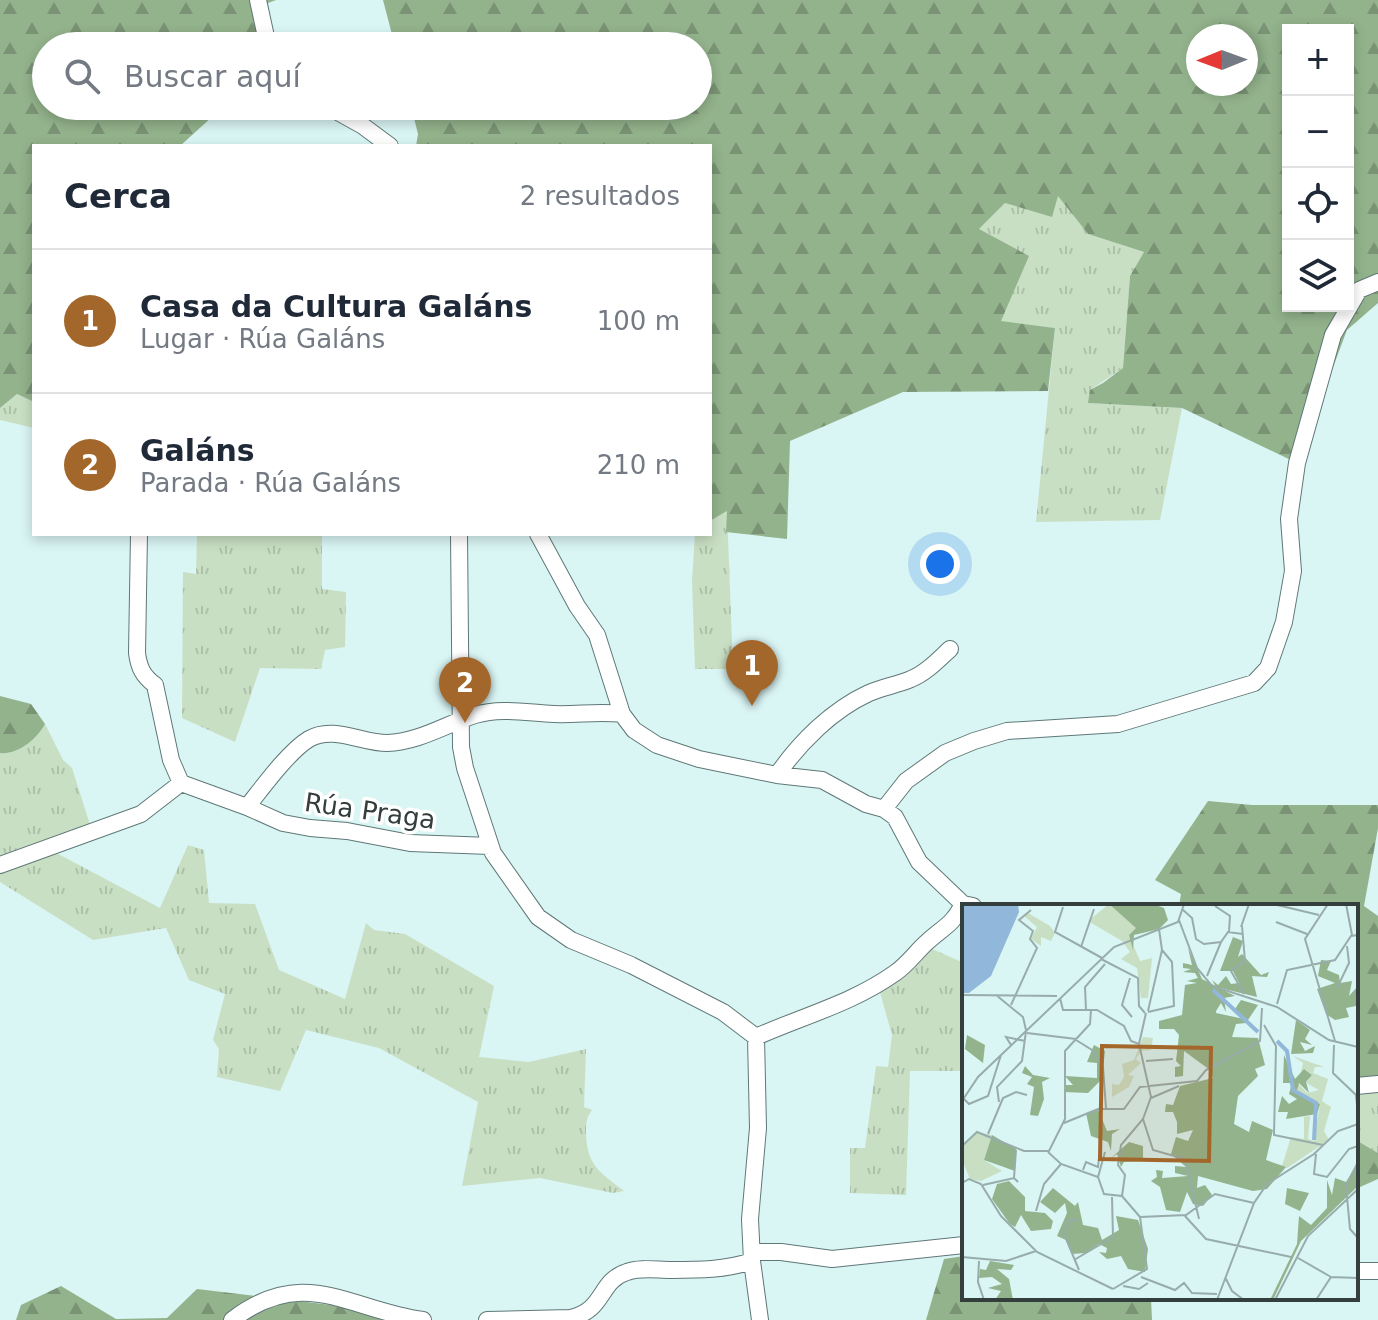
<!DOCTYPE html>
<html lang="es">
<meta charset="utf-8">
<style>
body{margin:0;font-family:"DejaVu Sans",sans-serif;background:#f6f6f7;color:#1f2937}
.controls{position:absolute;right:24px;top:24px;display:grid;overflow:hidden;border-radius:0px;box-shadow:0 4px 12px #0003}
.controls button{width:72px;height:72px;display:grid;place-items:center;padding:0;border:0;border-bottom:2px solid #e0e1e3;background:#fff;color:#1f2937;font:40px sans-serif}
.compass{position:absolute;left:1186px;top:24px;width:72px;height:72px;border-radius:50%;background:#fff;box-shadow:0 4px 12px #0003;rotate:269deg}
.you{position:absolute;left:940px;top:564px;width:28px;height:28px;margin:-20px;border:6px solid #fff;border-radius:50%;background:#1a73e8;box-shadow:0 0 0 12px #1a73e833}
.badge{display:grid;place-items:center;width:52px;height:52px;border-radius:50%;background:#a4672b;color:#fff;font-size:26px;font-weight:700}
.pin{position:absolute;translate:-50% -66px;filter:drop-shadow(0 2px 4px #0008)}
.pin::after{content:'';position:absolute;top:42px;width:28px;height:24px;background:inherit;clip-path:polygon(0 0,100% 0,50% 100%)}
.list{margin:0;padding:0;list-style:none}
h2{display:flex;justify-content:space-between;align-items:center;height:104px;margin:0;padding:0 32px;font-size:34px}
h2 small{font-size:26px;font-weight:400;color:#747a83}
.list li{display:grid;grid-template-columns:52px 1fr auto;gap:24px;align-items:center;box-sizing:border-box;height:144px;padding:0 32px;border-top:2px solid #e0e1e3}
.list b{display:block;font-size:30px;white-space:nowrap}
.list p{margin:0;font-size:26px;white-space:nowrap;color:#747a83}
.list em{font-size:26px;font-style:normal;color:#747a83}
.icon{flex:none;width:44px;height:44px;fill:none;stroke:currentColor;stroke-width:2;stroke-linecap:round;stroke-linejoin:round}
.map{position:relative;flex:none;width:1378px;height:1320px;overflow:hidden}
.search{position:absolute;background:#fff;box-shadow:0 4px 12px #0003;left:32px;top:32px;width:680px;height:88px;display:flex;align-items:center;gap:20px;box-sizing:border-box;padding:0 28px;border-radius:44px;color:#747a83;font-size:30px}
.panel{position:absolute;background:#fff;box-shadow:0 4px 12px #0003;left:32px;top:144px;width:680px;height:392px;border-radius:0px}
.map>svg:first-child{display:block}
</style>
<div class="map">
<svg width="1378" height="1320" viewBox="0 0 1378 1320">
<defs>
<pattern id="grass-tufts" width="24" height="20" patternUnits="userSpaceOnUse" patternTransform="scale(2)"><rect width="24" height="20" fill="#c9dfc4"/><path d="M3 7l-1-3M5 7V3M7 7l1-3M15 17l-1-3M17 17v-4M19 17l1-3" fill="none" stroke="#adc0a9"/></pattern>
<pattern id="forest-firs" width="22" height="20" patternUnits="userSpaceOnUse" patternTransform="scale(2)"><rect width="22" height="20" fill="#93b38c"/><path d="M5 1l3.5 6h-7zM16 11l3.5 6h-7z" fill="#799374"/></pattern>
</defs>
<rect width="100%" height="100%" fill="#d9f5f4"/>
<path fill="url(#grass-tufts)" d="M 1058,195 L 1088,234 L 1144,252 L 1130,276 L 1123,368 L 1090,390 L 1089,403 L 1182,408 L 1160,520 L 1036,522 L 1055,328 L 1000,322 L 979,229 L 1005,203 Z
M 17,394 L 34,402 L 34,428 L 0,420 L 0,408 Z
M 727,511 L 733,669 L 695,669 L 692,581 L 695,534 L 710,534 L 710,521 Z
M 197,534 L 322,534 L 322,589 L 346,592 L 345,647 L 325,650 L 321,669 L 260,668 L 235,742 L 182,718 L 183,572 L 196,574 Z
M 45,724 L 63,760 L 72,768 L 92,831 L 47,848 L 160,908 L 188,845 L 204,850 L 209,903 L 255,904 L 279,970 L 345,999 L 366,923 L 374,930 L 405,934 L 494,986 L 479,1057 L 529,1062 L 586,1049 L 584,1107 L 592,1110 C 586,1118 586,1123 586,1134 C 587,1166 601,1173 624,1191 L 613,1193 L 540,1178 L 462,1186 L 478,1102 L 379,1048 L 306,1030 L 280,1091 L 217,1077 L 219,1049 L 213,1040 L 225,994 L 189,980 L 166,928 L 93,940 L 0,882 L 0,753 C 18,755 37,739 45,724 Z
M 923,945 L 964,963 L 964,1071 L 910,1071 L 906,1195 L 850,1193 L 850,1148 L 865,1148 L 876,1066 L 888,1067 L 892,1035 L 879,989 Z
M 1378,1085 L 1378,1153 L 1356,1140 L 1356,1095 Z"/>
<path fill="url(#forest-firs)" fill-rule="evenodd" d="M 0,0 L 276,0 L 268,3 L 270,46 L 46,46 L 46,106 L 224,106 L 180,146 L 34,146 L 34,402 L 17,394 L 0,408 Z
M 383,0 L 1378,0 L 1378,303 L 1347,330 L 1297,463 L 1182,408 L 1088,403 L 1090,390 L 1103,383 L 1123,368 L 1130,276 L 1144,252 L 1088,234 L 1058,196 L 1052,217 L 1005,203 L 979,229 L 1029,256 L 1001,321 L 1055,328 L 1048,391 L 903,392 L 790,441 L 787,539 L 726,532 L 727,511 L 710,521 L 710,146 L 416,146 L 418,134 L 411,106 L 698,106 L 698,46 L 395,46 ZM 1288,30 L 1348,30 L 1348,306 L 1288,306 ZM 1198,36 L 1246,36 L 1246,84 L 1198,84 Z
M 0,696 L 31,704 L 45,724 C 37,739 18,755 0,753 Z
M 1208,801 L 1252,805 L 1378,805 L 1378,828 L 1364,906 L 1378,916 L 1378,1085 L 1356,1095 L 1356,906 L 1179,906 L 1181,894 L 1155,880 Z
M 1356,1140 L 1378,1153 L 1378,1179 L 1360,1187 L 1356,1184 Z
M 964,1256 L 964,1298 L 1151,1298 L 1152,1320 L 926,1320 L 944,1259 Z
M 61,1286 L 116,1319 L 167,1318 L 197,1289 L 381,1311 L 403,1320 L 16,1320 L 21,1305 Z"/>
<g fill="none" stroke-linecap="round" stroke-linejoin="round">
<g stroke="#5f7877" stroke-width="18">
<path id="street" d="M 258,0 L 268,46
M 327,106 L 363,126 L 390,146
M 139,534 L 137,653 C 139,668 143,676 155,685 L 171,760 L 181,783
M 459,534 L 461,747 L 465,768 L 493,853 L 538,917 L 571,940 L 631,965 L 723,1012 L 756,1037 L 758,1128 L 750,1219 L 752,1261 L 760,1320
M 538,534 L 577,606 L 597,635 L 622,714
M 777,775 C 800,742 832,710 869,693 C 883,687 897,685 911,679 C 926,673 938,660 950,649
M 247,807 L 283,823 L 310,828 L 347,831 L 410,843 L 490,846
M 884,809 L 906,781 L 945,753 L 974,741 L 1007,731 L 1118,724 L 1254,683 L 1268,668 L 1284,622 L 1293,571 L 1289,519 L 1297,463 L 1333,335 L 1359,290 L 1378,282
M 0,865 L 141,814 L 181,783 L 247,807 C 262,788 289,751 309,739 C 333,725 362,743 387,743 C 419,742 446,724 475,715 C 501,707 528,713 554,714 C 577,715 599,711 622,714 L 634,730 L 657,745 L 699,759 L 728,765 L 777,775 L 822,780 L 866,804 L 884,809 L 895,817 L 919,862 L 963,904 L 973,906
M 756,1037 C 803,1016 853,1003 895,973 C 907,965 916,952 926,943 C 943,927 952,926 963,904
M 1356,1086 L 1378,1084
M 752,1252 L 781,1252 L 832,1259 L 964,1245
M 1356,1271 L 1378,1271
M 232,1320 C 305,1264 349,1310 423,1320
M 487,1320 L 570,1318 C 606,1310 598,1281 627,1272 C 640,1267 657,1270 671,1270 C 699,1270 725,1270 752,1261"/>
</g>
<use href="#street" stroke="#fff" stroke-width="16"/>
</g>
<g text-anchor="middle" stroke-width="7" stroke-linejoin="round" paint-order="stroke">
<g font-size="26" fill="#333e3d" stroke="#fff">
<text transform="translate(370 811) rotate(8)" y="9">Rúa Praga</text>
</g>
</g>
<g transform="translate(962 904)">
<rect width="396" height="396" fill="#d9f5f4"/>
<path d="M 147,0 L 175,24 L 167,31 L 178,57 L 190,54 L 186,94 L 179,94 L 175,64 L 159,55 L 168,48 L 160,37 L 126,17 ZM 66,9 L 88,22 L 93,29 L 89,37 L 79,33 L 79,42 L 69,35 L 75,23 L 62,12 ZM 181,133 L 191,134 L 189,146 L 179,147 L 174,155 L 179,159 L 166,171 L 172,172 L 167,183 L 150,193 L 150,180 L 157,181 L 162,173 L 160,160 L 172,156 ZM 331,152 L 362,163 L 353,163 L 351,169 L 366,175 L 360,197 L 369,203 L 362,227 L 367,236 L 325,264 L 320,262 L 329,233 L 342,235 L 342,213 L 348,212 L 346,235 L 352,237 L 358,200 L 336,189 L 336,179 L 345,189 L 357,186 L 344,179 L 350,171 L 344,166 L 338,172 L 341,159 ZM 15,228 L 30,231 L 22,256 L 40,267 L 19,277 L 8,275 L 0,256 L 0,242 Z" fill="#c9dfc4"/>
<path d="M 147,0 L 191,0 L 202,4 L 206,16 L 197,25 L 172,31 L 171,46 L 167,31 L 174,24 ZM 271,33 L 281,37 L 276,53 L 280,50 L 299,71 L 307,68 L 305,73 L 290,72 L 295,93 L 254,83 L 250,76 L 256,81 L 264,72 L 269,80 L 277,79 L 271,67 L 258,67 ZM 226,44 L 240,75 L 273,92 L 262,94 L 264,108 L 259,99 L 254,107 L 255,98 L 254,109 L 282,115 L 273,105 L 279,96 L 296,101 L 284,119 L 274,120 L 270,133 L 296,134 L 303,161 L 293,165 L 296,172 L 276,192 L 272,220 L 287,228 L 290,217 L 311,226 L 304,256 L 324,263 L 305,285 L 291,287 L 236,272 L 235,284 L 243,281 L 250,291 L 241,302 L 231,300 L 225,288 L 218,308 L 204,306 L 198,283 L 189,277 L 195,273 L 194,266 L 201,267 L 200,274 L 226,272 L 213,269 L 213,262 L 224,263 L 209,250 L 214,233 L 226,237 L 231,226 L 215,230 L 215,218 L 211,208 L 203,208 L 204,200 L 211,201 L 218,182 L 251,174 L 248,166 L 222,147 L 221,172 L 213,173 L 213,163 L 219,162 L 214,157 L 217,131 L 212,125 L 197,125 L 197,117 L 220,111 L 223,81 L 235,79 L 225,77 L 236,74 L 233,69 L 221,68 L 229,65 L 221,64 L 221,59 L 230,61 ZM 359,56 L 369,57 L 365,66 L 377,71 L 378,79 L 390,77 L 387,92 L 396,82 L 394,102 L 384,104 L 387,113 L 373,116 L 364,110 L 355,85 L 373,79 L 356,72 ZM 334,116 L 348,126 L 343,135 L 350,141 L 338,138 L 343,147 L 353,142 L 351,149 L 329,150 ZM 5,131 L 23,141 L 21,159 L 3,145 ZM 132,141 L 143,147 L 140,175 L 126,189 L 102,188 L 103,181 L 111,181 L 103,172 L 135,174 L 135,159 L 125,158 ZM 322,151 L 333,175 L 342,165 L 350,171 L 344,178 L 347,189 L 337,179 L 335,187 L 358,200 L 355,210 L 324,215 L 326,208 L 316,208 L 320,192 L 327,200 L 335,195 L 327,190 L 330,179 L 321,179 ZM 63,162 L 71,171 L 88,174 L 80,178 L 82,195 L 76,212 L 68,211 L 72,183 L 65,180 L 70,173 L 60,169 ZM 136,205 L 145,227 L 158,225 L 150,230 L 149,247 L 146,238 L 129,232 L 124,209 ZM 30,231 L 54,245 L 53,267 L 22,256 ZM 167,238 L 181,242 L 181,257 L 162,258 L 159,263 L 155,250 L 149,254 ZM 396,258 L 396,282 L 339,337 L 311,396 L 297,396 L 309,394 L 335,340 L 337,312 L 349,321 L 365,304 L 365,276 L 370,291 L 373,274 L 384,278 ZM 47,277 L 63,293 L 63,307 L 83,309 L 91,317 L 89,325 L 69,327 L 59,311 L 53,323 L 48,320 L 30,295 L 35,280 ZM 91,284 L 113,302 L 116,298 L 121,321 L 136,324 L 140,336 L 157,326 L 154,312 L 176,316 L 186,345 L 183,368 L 166,365 L 159,352 L 145,355 L 137,348 L 144,349 L 145,344 L 137,340 L 124,349 L 110,350 L 104,336 L 95,332 L 105,309 L 103,299 L 93,309 L 78,298 ZM 325,284 L 347,289 L 338,307 L 323,300 ZM 28,357 L 52,361 L 49,366 L 35,365 L 47,375 L 51,396 L 33,396 L 39,387 L 26,384 L 40,380 L 30,373 L 17,374 L 18,365 L 24,366 Z" fill="#93b38c"/>
<path d="M 0,0 L 56,0 L 57,8 L 29,72 L 7,89 L 0,89 Z" fill="#91b8da"/>
<path fill="none" stroke="#91b8da" stroke-width="4" d="M 251,86 L 296,128M 315,137 L 325,147 L 331,186 L 354,199 L 352,236"/>
<path fill="none" stroke="#97acab" stroke-width="2" d="M 311,0 L 357,11M 366,0 L 343,35 L 373,137M 384,0 L 390,31M 253,2 L 268,12 L 267,28M 101,3 L 93,28 L 140,54M 220,5 L 230,14 L 234,35 L 242,40 L 259,38 L 266,28 L 281,30M 217,16 L 235,64 L 250,82 L 315,103 L 367,136 L 396,143M 314,18 L 345,30M 280,22 L 283,57 L 269,67 L 282,90M 279,23 L 287,0M 119,43 L 132,5M 139,55 L 176,74 L 177,102 L 183,109M 245,72 L 259,38M 168,74 L 160,101 L 170,113M 375,84 L 387,59 L 385,42M 0,91 L 95,92M 34,91 L 61,113 L 64,126M 98,94 L 101,106 L 135,106 L 162,122 L 169,137 L 177,140M 315,100 L 325,66 L 373,56 L 389,32 L 396,31M 49,101 L 75,44 L 68,35 L 71,27 L 57,16 L 69,6M 124,106 L 123,83 L 143,60M 186,107 L 200,46 L 197,25M 186,108 L 212,102 L 210,58 L 200,46M 302,121 L 314,142 L 312,231 L 361,241M 65,129 L 114,135M 114,136 L 130,146 L 141,163 L 144,204M 177,140 L 184,109M 49,141 L 44,133 L 63,137M 372,141 L 371,169 L 394,191 L 396,211M 184,157 L 211,155M 1,194 L 7,200 L 26,192 L 39,151M 189,194 L 217,182M 0,197 L 16,173 L 152,43 L 216,18 L 222,0M 37,198 L 35,183 L 60,157 L 64,127M 181,215 L 191,246 L 223,255 L 237,315M 102,219 L 136,205 L 162,205 L 178,183 L 235,177 L 244,166 L 298,137 L 300,104M 26,230 L 41,194 L 54,188 L 65,191M 0,242 L 15,228 L 62,247 L 87,247 L 103,215 L 103,147 L 128,120 L 129,106M 86,248 L 99,260 L 136,273 L 142,290 L 160,292 L 178,313M 354,250 L 352,270 L 365,273 L 387,245 L 396,242M 396,258 L 384,282 L 388,325 L 396,334M 121,266 L 124,258 L 136,263 L 137,254M 136,273 L 143,248M 52,274 L 54,246M 0,279 L 7,275 L 19,280 L 39,312 L 75,348 L 151,385M 21,281 L 52,274 L 56,278M 160,292 L 163,271 L 156,261 L 159,241 L 181,215 L 189,193 L 177,140M 74,307 L 82,280 L 99,260M 223,312 L 244,335 L 329,353M 178,313 L 224,311 L 253,290 L 292,299M 115,316 L 107,316 L 102,330 L 117,366M 0,353 L 44,357 L 74,347M 336,354 L 369,373M 112,356 L 151,333 L 150,293M 17,357 L 16,378 L 22,396M 179,373 L 213,386 L 222,379 L 230,389 L 255,390M 263,373 L 270,387 L 282,396M 161,382 L 177,385 L 186,379M 151,385 L 185,365 L 178,313M 255,396 L 292,299 L 305,280 L 352,250 L 376,227 L 396,220M 313,396 L 346,332 L 396,285M 354,396 L 369,373 L 396,374"/>
<path fill="#a4672b" fill-opacity="0.15" stroke="#a4672b" stroke-width="4" d="M 140,142 L 249,144 L 247,257 L 138,255 Z"/>
<rect width="396" height="396" fill="none" stroke="#333e3d" stroke-width="4"/>
</g>
</svg>
<div class="controls">
<button>+</button>
<button>−</button>
<button><svg class="icon" aria-label="locate" viewBox="0 0 24 24"><circle cx="12" cy="12" r="6"/><path d="M12 2v4M12 18v4M2 12h4M18 12h4"/></svg></button>
<button><svg class="icon" aria-label="layers" viewBox="0 0 24 24"><path d="M12 4l9 5-9 5-9-5zM3 14l9 5 9-5"/></svg></button>
</div>
<svg class="compass" viewBox="-18 -18 36 36"><path d="M0-13l5 13h-10z" fill="#e53935"/><path d="M0 13l5-13h-10z" fill="#747a83"/></svg>
<div class="you"></div>
<div class="pin badge" style="left:752px;top:706px">1</div>
<div class="pin badge" style="left:465px;top:723px">2</div>
<div class="search"><svg class="icon" aria-label="search" viewBox="0 0 24 24"><circle cx="10" cy="10" r="6"/><path d="M15 15l6 6"/></svg>Buscar aquí</div>
<section class="panel">
<h2>Cerca<small>2 resultados</small></h2>
<ul class="list">
<li><span class="badge">1</span><div><b>Casa da Cultura Galáns</b><p>Lugar · Rúa Galáns</p></div><em>100 m</em></li>
<li><span class="badge">2</span><div><b>Galáns</b><p>Parada · Rúa Galáns</p></div><em>210 m</em></li>
</ul>
</section>
</div>
